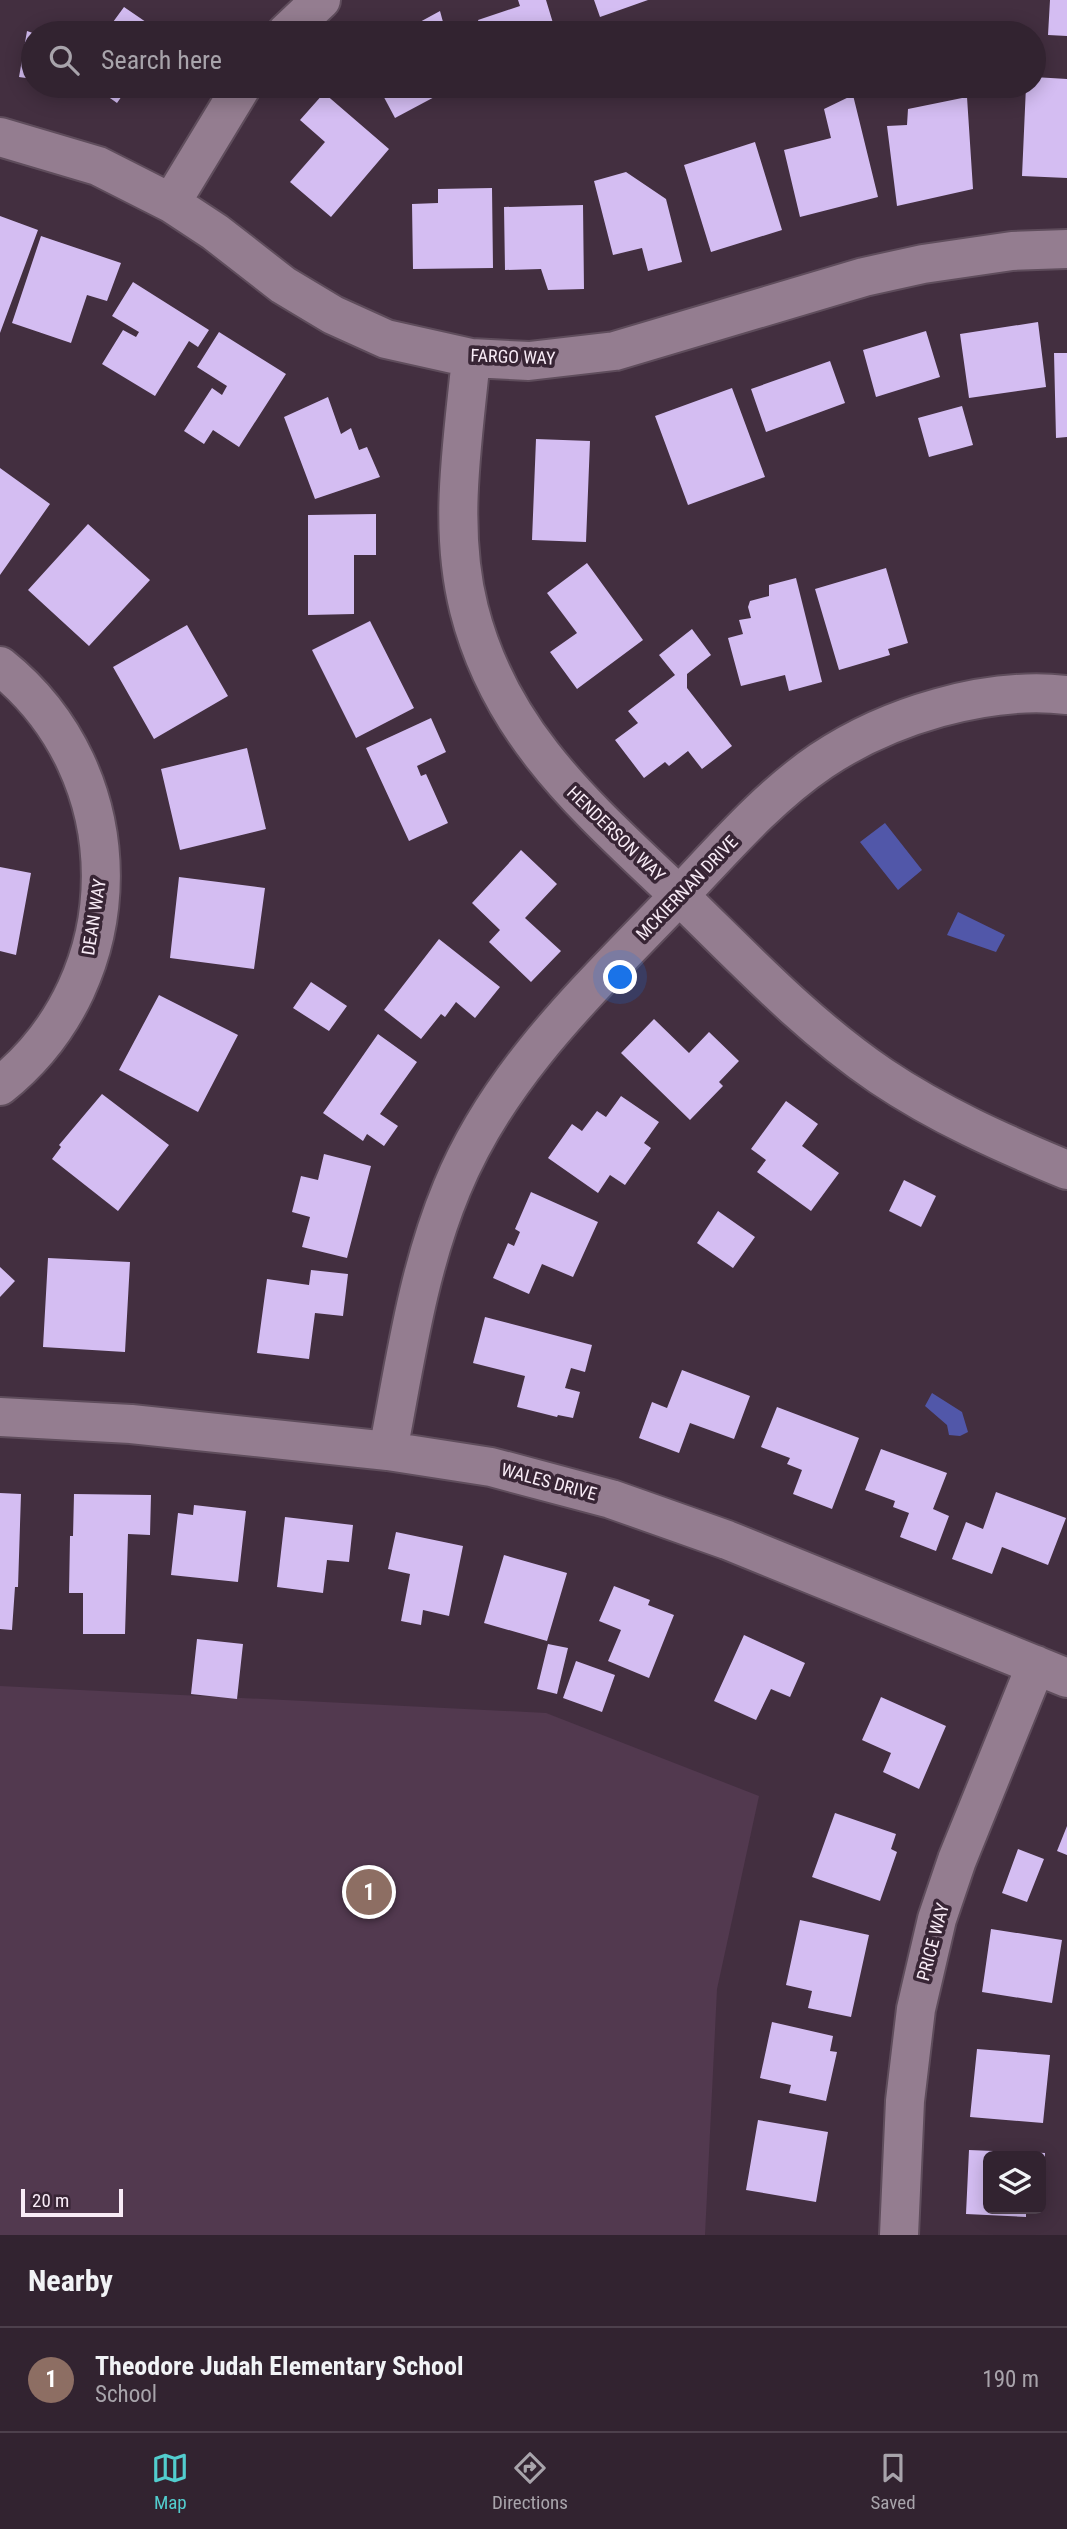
<!DOCTYPE html>
<style>
body{margin:0;font-family:"Roboto Condensed",sans-serif;background:#3d2f3c;color:#f1f3f6}
.controls{position:absolute;right:21px;bottom:21px;display:grid;overflow:hidden;border-radius:10px;box-shadow:0 4px 18px #0003}
.controls button{width:63px;height:63px;display:grid;place-items:center;padding:0;border:0;border-bottom:2px solid #4d404c;background:#322330;color:#f1f3f6;font:35px sans-serif}
.scale{position:absolute;left:21px;bottom:18px;width:102px;box-sizing:border-box;padding-left:7px;border:4px solid #f8ebf6;border-top:0;font-size:19px;line-height:24px;white-space:nowrap;color:#f8ebf6;-webkit-text-stroke:5px #382535;paint-order:stroke}
.you{position:absolute;left:621px;top:978px;width:24px;height:24px;margin:-18px;border:5px solid #fff;border-radius:50%;background:#1a73e8;box-shadow:0 0 0 10px #1a73e833}
.badge{display:grid;place-items:center;width:46px;height:46px;border-radius:50%;background:#52cdce;color:#fff;font-size:23px;font-weight:700}
.pin{position:absolute;translate:-50% -50%;border:4px solid #fff;box-shadow:0 2px 7px #0006}
.list{margin:0;padding:0;list-style:none}
h2{display:flex;justify-content:space-between;align-items:center;height:91px;margin:0;padding:0 28px;font-size:30px}
h2 small{font-size:23px;font-weight:400;color:#a8a4ab}
.list li{display:grid;grid-template-columns:46px 1fr auto;gap:21px;align-items:center;box-sizing:border-box;height:105px;padding:0 28px;border-top:2px solid #4d404c}
.list b{display:block;font-size:26px;white-space:nowrap}
.list p{margin:0;font-size:23px;white-space:nowrap;color:#a8a4ab}
.list em{font-size:23px;font-style:normal;color:#a8a4ab}
.icon{flex:none;width:38px;height:38px;fill:none;stroke:currentColor;stroke-width:2;stroke-linecap:round;stroke-linejoin:round}
.map{position:relative;flex:none;width:1067px;height:2235px;overflow:hidden}
.search{position:absolute;background:#322330;box-shadow:0 4px 18px #0003;left:21px;right:21px;top:21px;height:77px;display:flex;align-items:center;gap:18px;box-sizing:border-box;padding:0 24px;border-radius:38px;color:#a8a4ab;font-size:26px}
.sheet{height:196px;background:#322330}
nav{display:flex;justify-content:space-around;align-items:center;box-sizing:border-box;height:98px;border-top:2px solid #4d404c;background:#322330;font-size:19px;color:#a8a4ab}
nav a{display:grid;justify-items:center;gap:4px}
nav .on{color:#52cdce}
.map>svg:first-child{display:block}
</style>
<div class="map">
<svg width="1067" height="2235" viewBox="0 0 1067 2235">
<rect width="100%" height="100%" fill="#432f40"/>
<path fill="#52394f" d="M 0,1686 L 546,1713 L 759,1796 L 717,1989 L 705,2235 L 0,2235 Z"/>
<path fill="#5157a9" d="M 885,823 L 922,870 L 898,890 L 860,842 Z
M 958,912 L 1005,935 L 996,952 L 947,935 Z
M 932,1393 L 962,1412 L 968,1432 L 960,1436 L 949,1435 L 947,1425 L 925,1406 Z"/>
<path fill="#d4bdf2" d="M 518,0 L 546,0 L 556,33 L 482,33 L 478,20 L 520,6 Z
M 594,0 L 648,0 L 600,17 Z
M 1050,0 L 1067,0 L 1067,36 L 1048,35 Z
M 124,7 L 162,33 L 105,33 Z
M 440,11 L 446,33 L 409,33 L 407,29 Z
M 27,31 L 33,33 L 33,79 L 19,77 Z
M 1034,77 L 1067,79 L 1067,178 L 1022,176 L 1026,86 L 1034,86 Z
M 93,86 L 129,86 L 117,103 Z
M 378,86 L 455,86 L 395,118 Z
M 324,93 L 389,149 L 331,217 L 290,182 L 325,142 L 300,120 Z
M 853,95 L 878,197 L 800,217 L 784,150 L 831,138 L 824,109 Z
M 967,97 L 973,189 L 897,206 L 887,126 L 907,125 L 908,109 Z
M 755,142 L 782,230 L 711,252 L 684,165 Z
M 626,172 L 666,199 L 682,262 L 648,271 L 642,248 L 613,255 L 594,181 Z
M 492,188 L 493,268 L 413,269 L 412,204 L 438,203 L 438,189 Z
M 583,205 L 584,289 L 548,290 L 541,269 L 505,270 L 504,207 Z
M 0,216 L 38,230 L 0,333 Z
M 41,236 L 121,263 L 107,301 L 87,295 L 71,343 L 12,323 Z
M 133,282 L 209,330 L 198,347 L 189,341 L 155,396 L 102,364 L 123,330 L 136,337 L 139,332 L 112,316 Z
M 1038,322 L 1046,387 L 969,398 L 960,334 Z
M 926,331 L 940,377 L 876,397 L 863,350 Z
M 219,332 L 286,374 L 239,447 L 213,430 L 204,444 L 184,431 L 212,388 L 222,395 L 227,386 L 197,367 Z
M 1054,353 L 1067,353 L 1067,437 L 1056,438 Z
M 830,361 L 845,403 L 766,432 L 751,389 Z
M 732,388 L 765,477 L 688,505 L 655,416 Z
M 328,397 L 341,434 L 351,428 L 359,450 L 367,447 L 380,477 L 315,499 L 284,417 Z
M 962,406 L 973,445 L 929,457 L 918,418 Z
M 536,439 L 590,441 L 586,542 L 532,540 Z
M 0,468 L 50,504 L 0,575 Z
M 376,514 L 376,555 L 354,555 L 354,614 L 308,615 L 308,515 Z
M 88,524 L 150,580 L 89,646 L 28,590 Z
M 587,563 L 643,640 L 577,689 L 550,652 L 577,633 L 547,593 Z
M 886,568 L 908,643 L 888,649 L 890,655 L 839,670 L 815,589 Z
M 796,578 L 822,682 L 789,691 L 785,675 L 741,686 L 728,638 L 743,634 L 739,620 L 751,618 L 748,607 L 750,601 L 769,596 L 769,585 Z
M 370,621 L 414,708 L 356,738 L 312,650 Z
M 187,625 L 228,696 L 154,739 L 113,667 Z
M 692,629 L 711,655 L 687,674 L 687,688 L 732,746 L 702,769 L 688,751 L 669,766 L 665,762 L 644,778 L 615,740 L 638,723 L 628,711 L 675,675 L 659,655 Z
M 431,718 L 446,752 L 417,766 L 421,776 L 426,774 L 448,823 L 409,841 L 366,748 Z
M 247,748 L 266,829 L 180,850 L 161,769 Z
M 521,850 L 557,884 L 525,918 L 561,951 L 531,982 L 489,942 L 500,930 L 472,903 Z
M 0,867 L 31,873 L 16,955 L 0,951 Z
M 179,877 L 265,888 L 254,969 L 170,958 Z
M 439,939 L 500,987 L 475,1018 L 456,1002 L 445,1017 L 441,1014 L 421,1039 L 384,1010 Z
M 311,982 L 347,1006 L 329,1031 L 293,1008 Z
M 159,995 L 238,1035 L 198,1112 L 119,1070 Z
M 654,1019 L 689,1053 L 709,1032 L 739,1061 L 719,1082 L 723,1086 L 690,1120 L 621,1053 Z
M 378,1034 L 417,1062 L 380,1114 L 398,1126 L 384,1146 L 367,1134 L 363,1141 L 323,1113 Z
M 102,1094 L 169,1145 L 118,1211 L 52,1159 L 61,1147 L 59,1145 Z
M 621,1096 L 659,1122 L 644,1143 L 651,1148 L 625,1185 L 610,1175 L 598,1193 L 548,1158 L 572,1124 L 582,1131 L 597,1111 L 606,1117 Z
M 786,1101 L 818,1124 L 802,1146 L 839,1173 L 811,1211 L 757,1172 L 766,1160 L 751,1149 Z
M 324,1154 L 371,1166 L 347,1258 L 302,1247 L 310,1217 L 292,1212 L 301,1176 L 318,1180 Z
M 904,1180 L 936,1196 L 921,1227 L 889,1211 Z
M 531,1192 L 598,1222 L 573,1277 L 542,1264 L 529,1294 L 493,1278 L 508,1243 L 514,1246 L 520,1232 L 515,1229 Z
M 718,1211 L 755,1237 L 733,1268 L 697,1243 Z
M 48,1258 L 130,1262 L 125,1352 L 43,1347 Z
M 0,1267 L 15,1281 L 0,1297 Z
M 311,1270 L 348,1274 L 343,1316 L 315,1313 L 309,1359 L 257,1353 L 267,1279 L 309,1285 Z
M 485,1317 L 592,1345 L 585,1372 L 571,1368 L 565,1388 L 580,1392 L 573,1418 L 558,1415 L 557,1417 L 517,1407 L 525,1376 L 473,1363 Z
M 682,1370 L 750,1396 L 734,1439 L 690,1423 L 679,1453 L 639,1438 L 652,1402 L 667,1408 Z
M 777,1407 L 859,1438 L 832,1509 L 793,1494 L 802,1470 L 787,1464 L 790,1458 L 761,1447 Z
M 881,1449 L 947,1473 L 933,1509 L 949,1516 L 936,1551 L 900,1537 L 909,1513 L 893,1507 L 895,1501 L 865,1490 Z
M 996,1492 L 1066,1518 L 1048,1565 L 1002,1547 L 992,1574 L 952,1559 L 966,1522 L 983,1529 Z
M 0,1493 L 21,1494 L 18,1587 L 15,1587 L 12,1630 L 0,1629 Z
M 74,1494 L 151,1495 L 150,1535 L 128,1534 L 125,1634 L 83,1634 L 83,1593 L 69,1593 L 70,1536 L 73,1536 Z
M 194,1505 L 246,1511 L 238,1582 L 171,1575 L 178,1513 L 193,1515 Z
M 285,1517 L 353,1525 L 349,1562 L 327,1560 L 323,1593 L 277,1587 Z
M 396,1532 L 463,1546 L 449,1616 L 423,1610 L 421,1625 L 401,1621 L 410,1574 L 388,1569 Z
M 504,1555 L 567,1573 L 547,1641 L 484,1623 Z
M 614,1586 L 650,1600 L 648,1605 L 674,1615 L 649,1678 L 608,1661 L 621,1630 L 599,1621 Z
M 744,1635 L 805,1663 L 790,1697 L 771,1689 L 756,1720 L 714,1701 Z
M 197,1639 L 243,1644 L 237,1699 L 191,1694 Z
M 548,1644 L 568,1648 L 557,1694 L 537,1689 Z
M 576,1661 L 615,1675 L 602,1712 L 563,1698 Z
M 881,1697 L 946,1726 L 919,1789 L 883,1772 L 891,1753 L 862,1740 Z
M 835,1813 L 896,1834 L 891,1849 L 897,1852 L 880,1901 L 812,1877 Z
M 1067,1826 L 1067,1855 L 1057,1851 Z
M 1018,1849 L 1044,1859 L 1027,1902 L 1002,1893 Z
M 800,1920 L 869,1935 L 851,2017 L 808,2008 L 812,1991 L 786,1985 Z
M 991,1929 L 1062,1940 L 1052,2003 L 982,1992 Z
M 772,2022 L 833,2036 L 830,2051 L 837,2052 L 826,2101 L 789,2093 L 791,2085 L 760,2078 Z
M 977,2049 L 1050,2055 L 1043,2123 L 970,2117 Z
M 758,2120 L 828,2132 L 816,2202 L 746,2190 Z
M 969,2150 L 1045,2153 L 1043,2194 L 1041,2193 L 1041,2156 L 988,2156 L 988,2209 L 1026,2209 L 1026,2217 L 966,2214 Z"/>
<g fill="none" stroke-linecap="round" stroke-linejoin="round">
<g stroke="#5f4d5c" stroke-width="42">
<path id="minor" d="M 286,33 L 321,0
M 0,137 L 98,166 L 171,203 L 215,232 L 283,285 L 333,315 L 386,339 L 471,358 L 529,361 L 615,351 L 864,277 L 923,264 L 1012,251 L 1067,249
M 171,203 L 242,86
M 471,358 C 463,441 448,526 469,609 C 503,744 601,819 696,912 C 755,970 812,1029 881,1076 C 939,1115 1002,1143 1067,1170
M 0,666 C 134,773 135,978 0,1086
M 0,1417 L 131,1424 L 388,1451 L 491,1467 L 611,1499 L 727,1540 L 1067,1678
M 388,1451 C 405,1363 417,1272 452,1188 C 500,1072 588,991 673,902 C 719,854 765,799 821,761 C 888,716 986,686 1067,695
M 899,2235 L 905,2101 L 916,2009 L 937,1919 L 957,1860 L 1036,1665"/>
</g>
<use href="#minor" stroke="#947d90" stroke-width="38"/>
</g>
<g text-anchor="middle" stroke-width="7" stroke-linejoin="round" paint-order="stroke">
<g font-size="18" fill="#f8ebf6" stroke="#382535">
<text transform="translate(513 357) rotate(2)" y="6">FARGO WAY</text>
<text transform="translate(616 834) rotate(44)" y="6">HENDERSON WAY</text>
<text transform="translate(687 888) rotate(-46)" y="6">MCKIERNAN DRIVE</text>
<text transform="translate(94 917) rotate(-81)" y="6">DEAN WAY</text>
<text transform="translate(549 1482) rotate(15)" y="6">WALES DRIVE</text>
<text transform="translate(933 1942) rotate(-75)" y="6">PRICE WAY</text>
</g>
</g>
</svg>
<div class="controls">
<button><svg class="icon" aria-label="layers" viewBox="0 0 24 24"><path d="M12 4l9 5-9 5-9-5zM3 14l9 5 9-5"/></svg></button>
</div>
<div class="scale">20 m</div>
<div class="you"></div>
<div class="pin badge" style="left:369px;top:1892px;background:#8d6e63">1</div>
<div class="search"><svg class="icon" aria-label="search" viewBox="0 0 24 24"><circle cx="10" cy="10" r="6"/><path d="M15 15l6 6"/></svg>Search here</div>
</div>
<section class="sheet">
<h2>Nearby<small></small></h2>
<ul class="list">
<li><span class="badge" style="background:#8d6e63">1</span><div><b>Theodore Judah Elementary School</b><p>School</p></div><em>190 m</em></li>
</ul>
</section>
<nav>
<a class="on"><svg class="icon" aria-label="map" viewBox="0 0 24 24"><path d="M3 6l6-2 6 2 6-2v14l-6 2-6-2-6 2zM9 4v14M15 6v14"/></svg>Map</a>
<a><svg class="icon" aria-label="directions" viewBox="0 0 24 24"><path d="M12 3l9 9-9 9-9-9zM9 14v-3h6M13 9l2 2-2 2"/></svg>Directions</a>
<a><svg class="icon" aria-label="saved" viewBox="0 0 24 24"><path d="M7 4h10v16l-5-4-5 4z"/></svg>Saved</a>
</nav>
